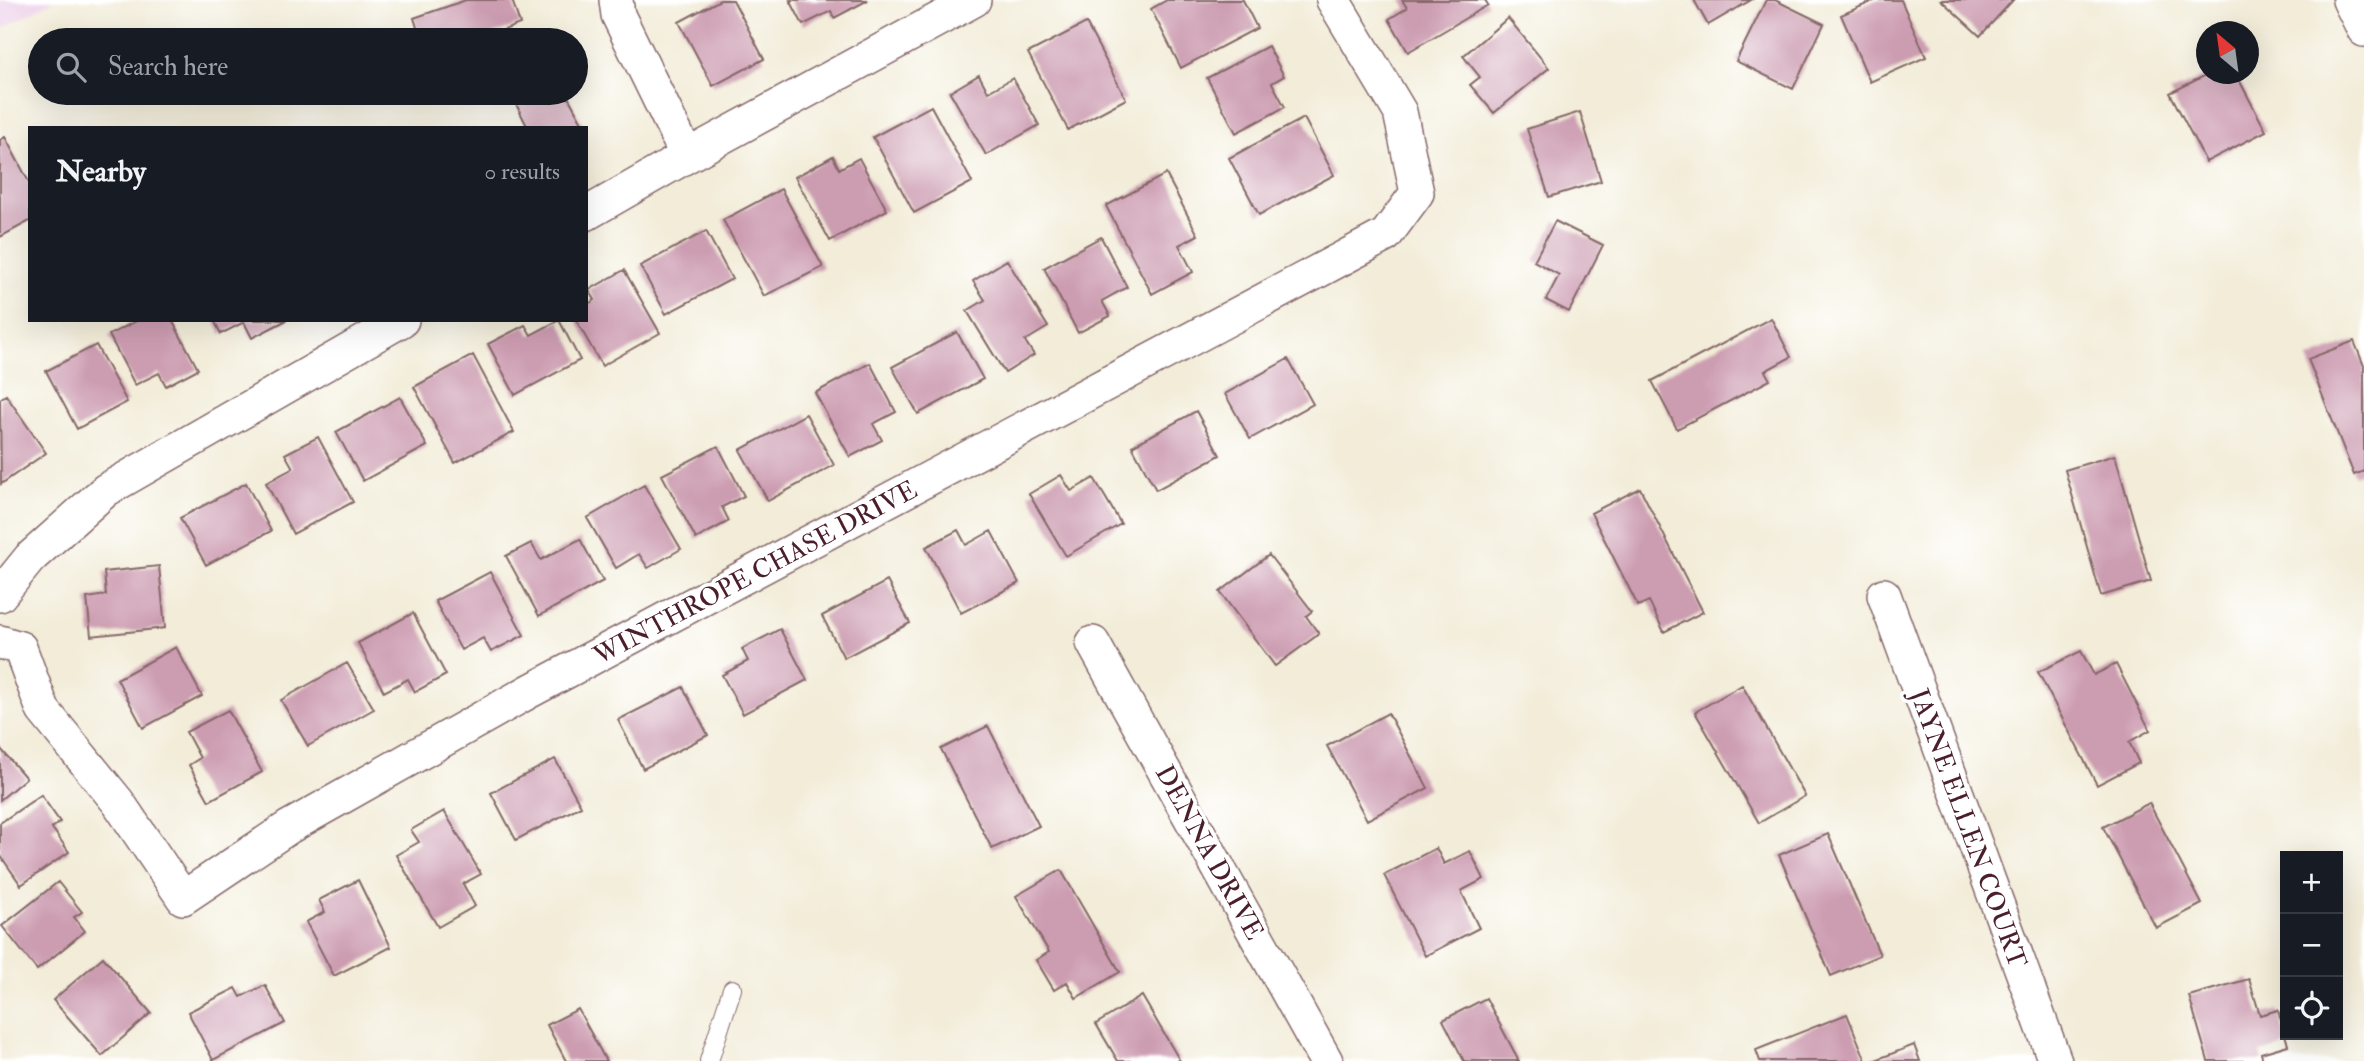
<!DOCTYPE html>
<meta charset="utf-8">
<style>
body{margin:0;font-family:"IM FELL Double Pica",serif;background:#242831;color:#f1f3f6}
.controls{position:absolute;right:21px;bottom:21px;display:grid;overflow:hidden;border-radius:0px;box-shadow:0 7px 28px #0002}
.controls button{width:63px;height:63px;display:grid;place-items:center;padding:0;border:0;border-bottom:2px solid #363941;background:#171b24;color:#f1f3f6;font:35px sans-serif}
.compass{position:absolute;left:2196px;top:21px;width:63px;height:63px;border-radius:50%;background:#171b24;box-shadow:0 7px 28px #0002;rotate:331deg}
.list{margin:0;padding:0;list-style:none}
h2{display:flex;justify-content:space-between;align-items:center;height:91px;margin:0;padding:0 28px;font-size:30px}
h2 small{font-size:23px;font-weight:400;color:#9ea1a6}
.icon{flex:none;width:38px;height:38px;fill:none;stroke:currentColor;stroke-width:2;stroke-linecap:round;stroke-linejoin:round}
.map{position:relative;flex:none;width:2364px;height:1061px;overflow:hidden}
.search{position:absolute;background:#171b24;box-shadow:0 7px 28px #0002;left:28px;top:28px;width:560px;height:77px;display:flex;align-items:center;gap:18px;box-sizing:border-box;padding:0 24px;border-radius:38px;color:#9ea1a6;font-size:26px}
.panel{position:absolute;background:#171b24;box-shadow:0 7px 28px #0002;left:28px;top:126px;width:560px;height:196px;border-radius:0px}
.map>svg:first-child{display:block}
</style>
<div class="map">
<svg width="2364" height="1061" viewBox="0 0 2364 1061">
<rect width="100%" height="100%" fill="#fff"/>
<filter id="ink" filterUnits="userSpaceOnUse"><feTurbulence type="fractalNoise" baseFrequency=".0143" numOctaves="2"/><feDisplacementMap in="SourceGraphic" scale="14" xChannelSelector="R" yChannelSelector="G"/><feConvolveMatrix kernelMatrix="1 2 1 2 8 2 1 2 1" color-interpolation-filters="sRGB"/></filter>
<filter id="wash" filterUnits="userSpaceOnUse"><feTurbulence type="fractalNoise" baseFrequency=".00686" numOctaves="4" result="noise"/><feDisplacementMap in="SourceGraphic" scale="28" xChannelSelector="R" yChannelSelector="G"/><feGaussianBlur stdDeviation="1.57" result="paint"/><feColorMatrix in="noise" values="0 0 0 0 0 0 0 0 0 0 0 0 0 0 0 0 0 1.4 0 .05"/><feComposite in="paint" operator="in"/></filter>
<g filter="url(#wash)">
<rect width="100%" height="100%" fill="#f2ecd8"/>
<path fill="#edd1e9" d="M 0,0 L 54,0 L 0,30 Z"/>
<g id="blocks">
<path fill="#cc9cb1" d="M 466,0 L 512,0 L 520,24 L 493,34 L 495,40 L 421,40 L 414,18 Z
M 720,0 L 733,0 L 764,59 L 713,86 L 679,22 Z
M 790,0 L 868,0 L 834,18 L 831,11 L 803,25 Z
M 1167,0 L 1243,0 L 1257,28 L 1181,68 L 1151,9 Z
M 1402,0 L 1485,0 L 1488,5 L 1408,52 L 1389,19 L 1407,8 Z
M 1694,0 L 1751,0 L 1708,25 Z
M 1766,0 L 1775,0 L 1824,24 L 1793,89 L 1736,61 Z
M 1876,0 L 1901,0 L 1926,57 L 1870,82 L 1841,15 Z
M 1941,0 L 2013,0 L 1980,36 Z
M 1508,18 L 1549,68 L 1494,113 L 1470,85 L 1480,77 L 1463,56 Z
M 1086,23 L 1126,99 L 1068,130 L 1028,53 Z
M 1268,46 L 1284,76 L 1272,83 L 1285,107 L 1236,133 L 1207,78 Z
M 2208,74 L 2236,74 L 2266,131 L 2206,162 L 2170,93 Z
M 979,75 L 988,92 L 1013,78 L 1039,125 L 986,155 L 950,92 Z
M 533,93 L 566,93 L 585,128 L 528,128 L 515,102 Z
M 931,106 L 972,182 L 914,213 L 873,137 Z
M 1580,112 L 1601,181 L 1549,197 L 1527,129 Z
M 1304,118 L 1334,175 L 1259,215 L 1229,158 Z
M 5,137 L 30,184 L 30,221 L 0,237 L 0,140 Z
M 833,156 L 839,169 L 859,158 L 887,210 L 830,241 L 795,177 Z
M 1166,174 L 1198,235 L 1179,245 L 1193,272 L 1152,294 L 1106,206 Z
M 781,189 L 823,267 L 764,296 L 723,220 Z
M 1555,221 L 1603,245 L 1569,312 L 1546,300 L 1559,275 L 1534,261 Z
M 706,231 L 732,279 L 666,314 L 640,266 Z
M 1101,237 L 1127,287 L 1102,301 L 1110,316 L 1078,333 L 1044,268 Z
M 1007,260 L 1048,327 L 1025,341 L 1034,355 L 1005,373 L 967,311 L 985,300 L 973,281 Z
M 624,270 L 660,333 L 602,366 L 576,320 L 586,320 L 586,305 L 595,300 L 589,290 Z
M 1771,318 L 1791,357 L 1765,371 L 1770,380 L 1677,429 L 1652,381 Z
M 138,320 L 172,320 L 198,369 L 166,386 L 159,373 L 135,385 L 109,335 Z
M 214,320 L 287,320 L 252,338 L 244,322 L 221,334 Z
M 559,320 L 580,360 L 515,395 L 488,344 L 525,325 L 531,335 Z
M 957,332 L 983,379 L 918,414 L 892,367 Z
M 2354,341 L 2364,366 L 2364,471 L 2354,475 L 2308,359 Z
M 96,345 L 127,402 L 77,429 L 46,371 Z
M 473,355 L 514,432 L 455,463 L 414,387 Z
M 1288,359 L 1313,404 L 1250,439 L 1225,394 Z
M 870,363 L 896,412 L 873,424 L 882,440 L 850,457 L 815,393 Z
M 6,395 L 46,453 L 1,484 L 0,399 Z
M 400,397 L 427,446 L 363,481 L 336,432 Z
M 1196,411 L 1220,455 L 1156,490 L 1132,446 Z
M 806,414 L 834,465 L 768,501 L 740,450 Z
M 318,437 L 353,502 L 293,534 L 266,483 L 293,468 L 285,454 Z
M 718,446 L 744,496 L 722,507 L 729,521 L 696,539 L 662,475 Z
M 2115,455 L 2151,581 L 2101,596 L 2065,470 Z
M 1061,475 L 1071,491 L 1094,478 L 1121,524 L 1066,556 L 1029,494 Z
M 246,483 L 271,531 L 206,565 L 180,518 Z
M 644,485 L 681,549 L 648,568 L 639,554 L 616,568 L 587,518 Z
M 1640,488 L 1703,612 L 1664,632 L 1649,601 L 1638,606 L 1591,513 Z
M 958,530 L 966,545 L 991,531 L 1019,583 L 961,613 L 926,547 Z
M 580,539 L 603,581 L 539,616 L 506,556 L 531,543 L 541,560 Z
M 1269,555 L 1312,611 L 1306,616 L 1319,634 L 1275,666 L 1220,592 Z
M 159,566 L 165,628 L 91,636 L 87,598 L 106,595 L 104,572 Z
M 490,572 L 524,635 L 491,652 L 483,638 L 461,650 L 435,601 Z
M 887,581 L 910,623 L 844,658 L 822,616 Z
M 413,613 L 446,675 L 415,692 L 408,679 L 384,692 L 358,643 Z
M 780,629 L 807,680 L 743,714 L 722,675 L 748,661 L 742,649 Z
M 176,647 L 202,696 L 143,728 L 117,679 Z
M 2081,651 L 2094,675 L 2116,664 L 2150,730 L 2129,742 L 2139,763 L 2097,785 L 2038,672 Z
M 347,663 L 374,709 L 308,746 L 281,700 Z
M 1742,685 L 1805,796 L 1759,823 L 1695,712 Z
M 683,687 L 708,735 L 643,769 L 618,720 Z
M 228,710 L 262,772 L 209,801 L 189,765 L 200,758 L 186,732 Z
M 1388,713 L 1428,788 L 1367,820 L 1327,746 Z
M 988,726 L 1039,826 L 992,849 L 941,749 Z
M 0,748 L 26,778 L 0,800 Z
M 555,759 L 581,806 L 516,840 L 491,793 Z
M 41,795 L 60,822 L 52,828 L 69,852 L 21,885 L 0,855 L 0,823 Z
M 2149,803 L 2202,904 L 2156,928 L 2103,827 Z
M 444,811 L 481,874 L 463,884 L 475,906 L 438,927 L 396,855 L 419,842 L 411,830 Z
M 1828,834 L 1880,955 L 1831,976 L 1779,855 Z
M 1436,848 L 1444,864 L 1470,851 L 1484,879 L 1461,891 L 1479,928 L 1425,956 L 1384,875 Z
M 1061,870 L 1120,972 L 1076,998 L 1067,982 L 1054,990 L 1036,960 L 1049,952 L 1016,896 Z
M 358,880 L 391,947 L 334,976 L 306,922 L 325,912 L 319,900 Z
M 58,882 L 82,912 L 74,917 L 85,931 L 37,970 L 2,926 Z
M 103,957 L 151,1013 L 102,1056 L 53,1000 Z
M 2249,979 L 2260,1015 L 2278,1010 L 2288,1045 L 2261,1053 L 2263,1061 L 2208,1061 L 2189,996 Z
M 265,985 L 285,1023 L 213,1060 L 188,1012 L 236,988 L 241,997 Z
M 1142,996 L 1180,1061 L 1118,1061 L 1096,1024 Z
M 1486,998 L 1519,1061 L 1464,1061 L 1443,1020 Z
M 578,1009 L 606,1061 L 566,1061 L 547,1025 Z
M 1847,1014 L 1866,1061 L 1760,1061 L 1756,1050 Z
M 1914,1045 L 1920,1061 L 1873,1061 Z"/>
</g>
</g>
<g filter="url(#ink)">
<use href="#blocks" fill-opacity="0" stroke="#856768" stroke-width="2"/>
<g fill="none" stroke-linecap="round" stroke-linejoin="round">
<g stroke="#856768" stroke-width="20">
<path id="lane" d="M 709,1061 L 732,989"/>
</g>
<g stroke="#856768" stroke-width="36">
<path id="street" d="M 616,0 L 618,15 L 687,156
M 2349,0 L 2364,30
M 586,214 L 687,156 L 974,0
M 0,595 L 30,558 L 106,490 L 402,320
M 1884,595 L 2055,1061
M 0,642 L 20,648 L 43,710 L 118,802 L 183,898 L 289,827 L 530,691 L 1386,235 L 1417,193 L 1400,112 L 1333,0
M 1093,643 L 1326,1061"/>
</g>
<use href="#lane" stroke="#fff" stroke-width="18"/>
<use href="#street" stroke="#fff" stroke-width="33"/>
</g>
</g>
<g text-anchor="middle" stroke-width="7" stroke-linejoin="round" paint-order="stroke">
<g font-size="26" fill="#4a1f2b" stroke="#fff">
<text transform="translate(755 572) rotate(-28)" y="9">WINTHROPE CHASE DRIVE</text>
<text transform="translate(1969 828) rotate(70)" y="9">JAYNE ELLEN COURT</text>
<text transform="translate(1210 852) rotate(61)" y="9">DENNA DRIVE</text>
</g>
</g>
</svg>
<div class="controls">
<button>+</button>
<button>−</button>
<button><svg class="icon" aria-label="locate" viewBox="0 0 24 24"><circle cx="12" cy="12" r="6"/><path d="M12 2v4M12 18v4M2 12h4M18 12h4"/></svg></button>
</div>
<svg class="compass" viewBox="-18 -18 36 36"><path d="M0-13l5 13h-10z" fill="#e53935"/><path d="M0 13l5-13h-10z" fill="#9ea1a6"/></svg>
<div class="search"><svg class="icon" aria-label="search" viewBox="0 0 24 24"><circle cx="10" cy="10" r="6"/><path d="M15 15l6 6"/></svg>Search here</div>
<section class="panel">
<h2>Nearby<small>0 results</small></h2>
<ul class="list">
</ul>
</section>
</div>
